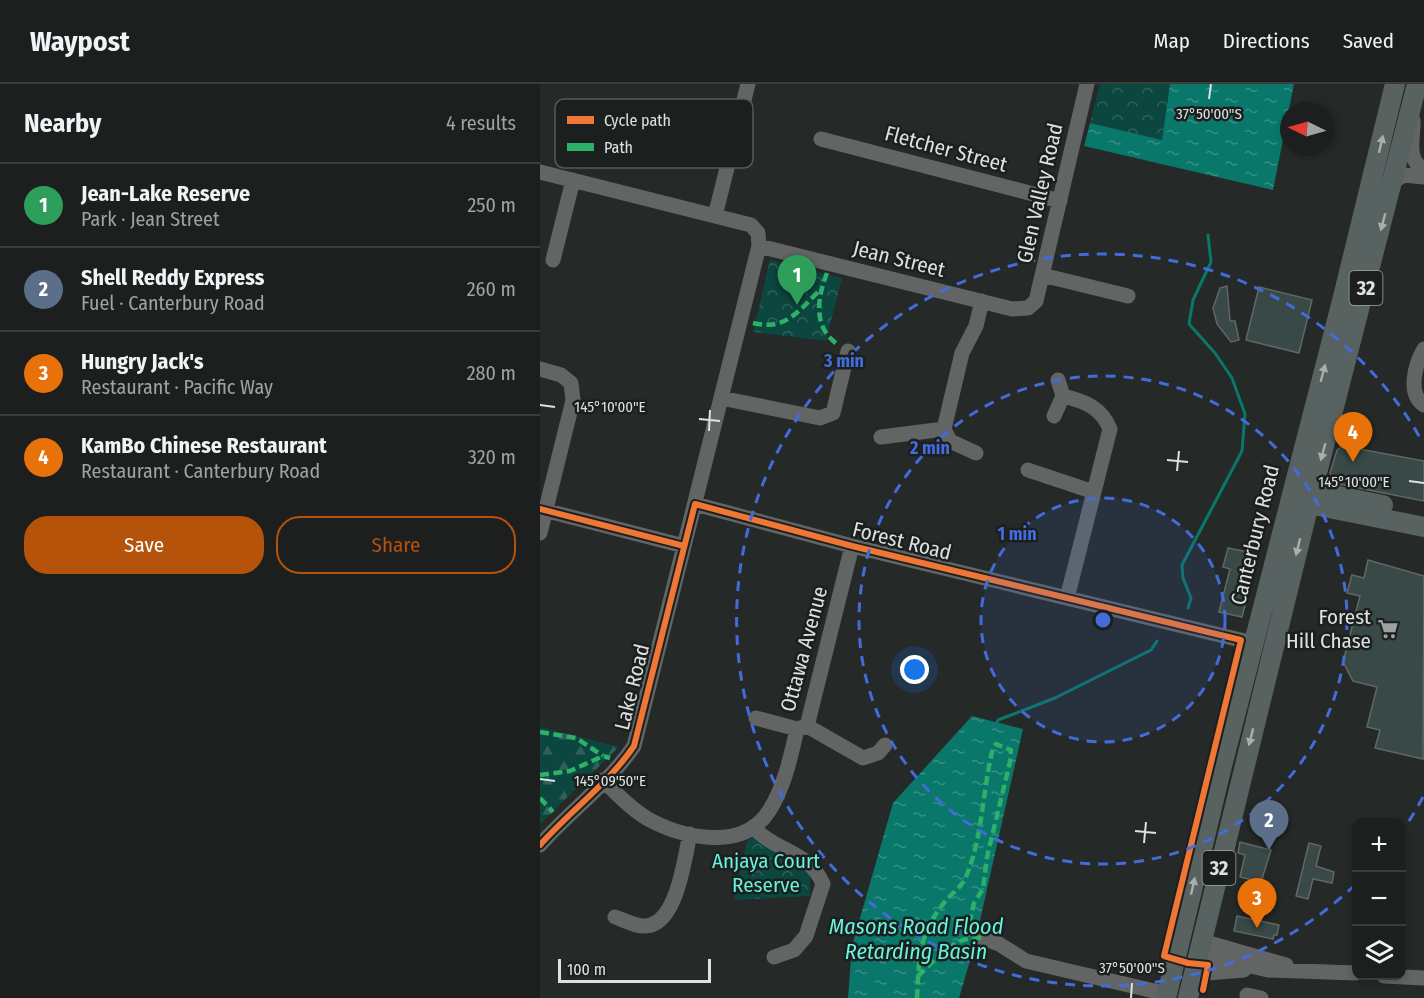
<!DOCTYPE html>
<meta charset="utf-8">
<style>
body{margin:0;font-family:"Fira Sans Condensed",sans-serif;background:#292c2b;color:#f1f3f6}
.controls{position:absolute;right:18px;bottom:18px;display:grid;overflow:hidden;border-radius:12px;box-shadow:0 3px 9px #0003}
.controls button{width:54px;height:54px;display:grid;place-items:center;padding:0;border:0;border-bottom:2px solid #3a3d3c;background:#1c1f1e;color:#f1f3f6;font:30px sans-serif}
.compass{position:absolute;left:740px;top:18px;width:54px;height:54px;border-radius:50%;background:#1c1f1e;box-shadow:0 3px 9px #0003;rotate:275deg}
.scale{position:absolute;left:18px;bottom:15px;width:153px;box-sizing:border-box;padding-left:6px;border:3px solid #dde1e0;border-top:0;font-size:16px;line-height:21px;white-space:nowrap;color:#dde1e0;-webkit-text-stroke:4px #1b201f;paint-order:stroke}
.you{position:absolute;left:375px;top:586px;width:21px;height:21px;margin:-15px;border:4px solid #fff;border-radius:50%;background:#1a73e8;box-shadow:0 0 0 9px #1a73e833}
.badge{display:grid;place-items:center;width:39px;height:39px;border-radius:50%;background:#b45309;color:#fff;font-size:20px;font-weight:700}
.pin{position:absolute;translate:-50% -50px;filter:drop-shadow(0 2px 3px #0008)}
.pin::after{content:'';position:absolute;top:32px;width:21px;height:18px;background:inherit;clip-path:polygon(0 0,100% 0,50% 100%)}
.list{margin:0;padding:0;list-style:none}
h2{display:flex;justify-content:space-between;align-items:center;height:78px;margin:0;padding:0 24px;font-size:26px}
h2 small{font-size:20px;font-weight:400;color:#a0a2a4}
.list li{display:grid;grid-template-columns:39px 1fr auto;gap:18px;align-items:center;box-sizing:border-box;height:84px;padding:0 24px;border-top:2px solid #3a3d3c}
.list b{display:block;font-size:22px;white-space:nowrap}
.list p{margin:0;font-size:20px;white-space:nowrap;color:#a0a2a4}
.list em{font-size:20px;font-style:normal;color:#a0a2a4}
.actions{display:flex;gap:12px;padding:18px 24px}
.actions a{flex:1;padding:14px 0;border:2px solid #b45309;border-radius:24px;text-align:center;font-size:21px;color:#b45309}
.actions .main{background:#b45309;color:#fff}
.icon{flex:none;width:33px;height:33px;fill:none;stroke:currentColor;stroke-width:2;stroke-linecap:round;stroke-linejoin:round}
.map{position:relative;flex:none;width:884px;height:914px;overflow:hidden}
header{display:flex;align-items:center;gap:36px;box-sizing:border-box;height:84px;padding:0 30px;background:#1c1f1e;border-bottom:2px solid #3a3d3c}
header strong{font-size:28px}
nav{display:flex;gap:33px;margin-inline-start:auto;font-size:21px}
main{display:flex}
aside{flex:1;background:#1c1f1e}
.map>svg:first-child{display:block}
</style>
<header>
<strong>Waypost</strong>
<nav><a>Map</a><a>Directions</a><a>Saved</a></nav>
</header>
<main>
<aside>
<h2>Nearby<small>4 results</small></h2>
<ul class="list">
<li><span class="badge" style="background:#2e9e5b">1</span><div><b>Jean-Lake Reserve</b><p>Park · Jean Street</p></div><em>250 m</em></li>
<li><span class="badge" style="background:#5c6f8a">2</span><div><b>Shell Reddy Express</b><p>Fuel · Canterbury Road</p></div><em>260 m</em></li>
<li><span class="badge" style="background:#e8710a">3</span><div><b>Hungry Jack's</b><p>Restaurant · Pacific Way</p></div><em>280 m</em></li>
<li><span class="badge" style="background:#e8710a">4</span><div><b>KamBo Chinese Restaurant</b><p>Restaurant · Canterbury Road</p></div><em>320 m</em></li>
</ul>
<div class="actions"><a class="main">Save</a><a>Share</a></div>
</aside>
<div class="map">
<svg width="884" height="914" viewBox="0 0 884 914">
<defs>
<pattern id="forest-firs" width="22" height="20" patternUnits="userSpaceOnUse" patternTransform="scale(1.5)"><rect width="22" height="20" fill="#0c473f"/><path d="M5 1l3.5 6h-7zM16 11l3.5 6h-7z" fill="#2f615a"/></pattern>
<pattern id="park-crowns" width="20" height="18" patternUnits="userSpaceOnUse" patternTransform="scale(1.5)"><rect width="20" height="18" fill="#0c473f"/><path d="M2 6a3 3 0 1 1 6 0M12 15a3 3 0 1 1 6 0" fill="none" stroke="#2f615a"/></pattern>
<pattern id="water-ripples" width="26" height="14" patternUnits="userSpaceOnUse" patternTransform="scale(1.5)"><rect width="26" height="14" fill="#09776a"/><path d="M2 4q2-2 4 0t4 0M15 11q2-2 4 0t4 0" fill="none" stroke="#389086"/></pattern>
</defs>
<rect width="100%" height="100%" fill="#252928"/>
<path fill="url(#forest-firs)" d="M 0,643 L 79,663 L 0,740 Z"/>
<path fill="url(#park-crowns)" d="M 560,0 L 630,0 L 622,57 L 550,39 Z
M 230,176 L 302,194 L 286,257 L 213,248 Z
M 217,751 L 258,778 L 270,793 L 270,812 L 194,816 L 207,757 Z"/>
<path fill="url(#water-ripples)" d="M 630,0 L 754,0 L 733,106 L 544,62 L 550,39 L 622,56 Z
M 432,632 L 483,645 L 434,863 L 419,914 L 308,914 L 312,862 L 353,719 Z"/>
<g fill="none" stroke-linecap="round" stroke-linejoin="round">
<path stroke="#09776a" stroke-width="3" d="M 648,524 L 651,514 L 643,494 L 642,481 L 702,367 L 705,330 L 692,294 L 675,269 L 649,240 L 653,216 L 671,178 L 668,151
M 456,641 L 458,636 L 515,614 L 611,566 L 617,557"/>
</g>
<path fill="#384947" stroke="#626664" stroke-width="1.5" d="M 687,202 L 690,237 L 695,237 L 699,256 L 691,258 L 677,240 L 673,224 L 680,204 Z
M 719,203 L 772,216 L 759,269 L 706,256 Z
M 803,362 L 884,377 L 884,417 L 794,399 L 790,389 L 797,366 Z
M 688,464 L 718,470 L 702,533 L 679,528 L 690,485 L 683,483 Z
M 828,476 L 884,492 L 883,675 L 835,664 L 840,646 L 827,643 L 837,603 L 813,597 L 803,578 L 820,512 L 807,509 L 812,491 L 824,494 Z
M 700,758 L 731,766 L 721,798 L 700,793 L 705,771 L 698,769 Z
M 769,759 L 781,762 L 776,782 L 794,788 L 792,799 L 773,795 L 768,815 L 756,812 Z
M 697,832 L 739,841 L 737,851 L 734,851 L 733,855 L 694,847 Z"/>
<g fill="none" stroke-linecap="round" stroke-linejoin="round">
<path stroke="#626564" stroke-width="15" d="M 873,36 C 874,53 865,76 884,85
M 281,55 L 520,117
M 0,88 L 211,141 L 218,149 L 219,162 L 94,662 C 69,699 30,727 0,761
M 854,97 L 864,91 L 884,93
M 175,132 L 208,0
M 219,162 L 472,225 L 488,224 L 496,217 L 547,0
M 13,176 L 33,96
M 502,191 L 588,212
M 884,265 C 875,280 867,310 884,321
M 0,285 L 21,291 L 31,299 L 33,316 L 0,449
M 523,312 C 544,317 561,323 570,345 L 527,514
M 181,314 L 280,334 L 293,329 L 308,267
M 514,332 L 523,312 L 518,296
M 404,345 L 422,269 L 436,242 L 442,217
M 341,353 L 404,345 L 410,357 L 436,369
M 488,386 L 554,408
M 155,420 L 312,462 L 713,559
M 0,425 L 144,462
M 216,634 L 257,645
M 267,642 L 323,674 L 338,669 L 345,661
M 63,696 C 77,710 91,725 108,735 C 143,754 203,768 229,727 C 244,704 251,672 257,645 L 267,642 L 312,462
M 213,743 C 236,768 269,767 283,800 L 266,852 L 254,866 L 234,873
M 75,833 C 84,836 93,841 102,842 C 137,845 144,775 150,750
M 442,854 L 459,860 L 486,877 L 627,910
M 662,857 L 746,881
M 659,870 L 728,886 L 816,889
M 844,892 L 884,894
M 653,894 L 667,889 L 704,886
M 707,911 L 721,914"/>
<path stroke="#586361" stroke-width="20" d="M 760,407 L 773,407 L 843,421
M 760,414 L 769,420 L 884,443
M 626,914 L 682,682 L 802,217 L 855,0
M 648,914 L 769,420 L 877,0"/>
<path stroke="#2db169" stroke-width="4.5" stroke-dasharray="9 4.5" stroke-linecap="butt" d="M 287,189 C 277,214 273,243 297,260
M 213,239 C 246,247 258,227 280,206
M 0,648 L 36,654 L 63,672
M 0,691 L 30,687 L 63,672 L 70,674
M 0,714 L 13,728
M 378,892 C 396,875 416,850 442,854
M 377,914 C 379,877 378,853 401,823 C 407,813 420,805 425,795 C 443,755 442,707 453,664 L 456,660 L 471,666 L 470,678 L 447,773 L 443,805 L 434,819 L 429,840 L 430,852"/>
<g stroke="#1b201f" stroke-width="10">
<path id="cycleway" d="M 0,425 L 144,462
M 0,761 C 30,727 69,699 94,662 L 155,420 L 312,462 L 701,556 L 624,872 L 648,879 L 668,881 L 663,906"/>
</g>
<use href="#cycleway" stroke="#f07635" stroke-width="6"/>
</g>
<defs><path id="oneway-solid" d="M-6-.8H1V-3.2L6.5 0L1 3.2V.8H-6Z" transform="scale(1.5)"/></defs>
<g fill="#a8afad">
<use href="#oneway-solid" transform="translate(841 60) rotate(-77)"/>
<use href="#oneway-solid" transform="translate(843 138) rotate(105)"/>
<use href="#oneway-solid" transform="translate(783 289) rotate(-75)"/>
<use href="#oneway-solid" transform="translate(783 368) rotate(105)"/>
<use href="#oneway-solid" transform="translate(758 463) rotate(104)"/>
<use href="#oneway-solid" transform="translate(711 653) rotate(104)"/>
<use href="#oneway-solid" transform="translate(653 802) rotate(-77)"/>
</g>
<path fill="none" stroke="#dde1e0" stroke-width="2" d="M 669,15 L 671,0M 0,321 L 15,323M 159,335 L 180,337M 169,347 L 170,326M 627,376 L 648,378M 637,387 L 639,367M 869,397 L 884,399M 0,695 L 15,697M 595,747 L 616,749M 604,759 L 606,738M 591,914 L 592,899"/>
<circle cx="563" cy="536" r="122" fill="#436bda" fill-opacity=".12"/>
<g fill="none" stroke="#436bda" stroke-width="3" stroke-dasharray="10 8">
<circle cx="563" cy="536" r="122"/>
<circle cx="563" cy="536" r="244"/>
<path d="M883 713A366 366 0 0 1 863 746M815 801A366 366 0 1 1 883 359"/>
</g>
<defs>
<g id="supermarket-bare" transform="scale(1.62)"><path d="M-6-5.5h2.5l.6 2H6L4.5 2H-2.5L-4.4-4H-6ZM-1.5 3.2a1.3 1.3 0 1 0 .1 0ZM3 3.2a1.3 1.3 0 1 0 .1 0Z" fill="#9da1a0" stroke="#1b201f" stroke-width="2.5" paint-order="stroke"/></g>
</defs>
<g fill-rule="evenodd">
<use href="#supermarket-bare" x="848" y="545"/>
</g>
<g text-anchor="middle" stroke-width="5" stroke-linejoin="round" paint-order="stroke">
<g fill="#1b201f" stroke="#a3a7a6" stroke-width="1.5">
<rect x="809.5" y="187" width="33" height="34" rx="4.5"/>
<rect x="662.5" y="767" width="33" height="34" rx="4.5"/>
</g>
<g font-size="20" font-weight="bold" fill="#dde1e0">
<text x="826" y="211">32</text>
<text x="679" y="791">32</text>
</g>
<g font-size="21" fill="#dde1e0" stroke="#1b201f">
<text transform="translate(406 65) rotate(15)" y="7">Fletcher Street</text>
<text transform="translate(500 109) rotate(-77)" y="7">Glen Valley Road</text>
<text transform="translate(359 175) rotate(14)" y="7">Jean Street</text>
<text transform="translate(715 451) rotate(-76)" y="7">Canterbury Road</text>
<text transform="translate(362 457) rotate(14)" y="7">Forest Road</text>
<text transform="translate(264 565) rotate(-75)" y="7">Ottawa Avenue</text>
<text transform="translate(92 603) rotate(-76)" y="7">Lake Road</text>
</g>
<g font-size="21" fill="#dde1e0" stroke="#1b201f" text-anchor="end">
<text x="831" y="540">Forest<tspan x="831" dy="24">Hill Chase</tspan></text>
</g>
<g font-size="21" fill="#67f2dd" stroke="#1b201f">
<text x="226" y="784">Anjaya Court<tspan x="226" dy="24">Reserve</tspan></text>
</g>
<g font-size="22" font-style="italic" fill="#68f3de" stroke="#1b201f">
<text x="376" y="850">Masons Road Flood<tspan x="376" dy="25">Retarding Basin</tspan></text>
</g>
</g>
<rect x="15" y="15" width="198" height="69" rx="9" fill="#1b201f" stroke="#555a59" stroke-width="1.5"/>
<rect x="27" y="32" width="27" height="8" fill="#f07635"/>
<rect x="27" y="59" width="27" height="8" fill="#2db169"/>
<g font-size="16" fill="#dde1e0">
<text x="64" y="42">Cycle path</text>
<text x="64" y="69">Path</text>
</g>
<g font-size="15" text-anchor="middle" fill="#dde1e0" stroke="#1b201f" stroke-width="5" stroke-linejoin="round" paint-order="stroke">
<text x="669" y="35">37°50'00"S</text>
<text x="70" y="328">145°10'00"E</text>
<text x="814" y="403">145°10'00"E</text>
<text x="70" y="702">145°09'50"E</text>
<text x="592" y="889">37°50'00"S</text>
</g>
<circle cx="563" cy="536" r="9" fill="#436bda" stroke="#1b201f" stroke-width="3"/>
<g font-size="18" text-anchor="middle" font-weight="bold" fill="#436bda" stroke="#1b201f" stroke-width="5" stroke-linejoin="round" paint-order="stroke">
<text x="304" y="283">3 min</text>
<text x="390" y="370">2 min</text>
<text x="477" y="456">1 min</text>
</g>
</svg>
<div class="controls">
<button>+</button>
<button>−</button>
<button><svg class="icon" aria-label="layers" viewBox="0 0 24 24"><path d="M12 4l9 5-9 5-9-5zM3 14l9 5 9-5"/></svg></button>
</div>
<svg class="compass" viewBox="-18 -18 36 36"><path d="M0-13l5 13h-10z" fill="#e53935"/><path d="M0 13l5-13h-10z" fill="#a0a2a4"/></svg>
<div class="scale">100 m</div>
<div class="you"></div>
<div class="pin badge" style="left:257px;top:221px;background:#2e9e5b">1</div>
<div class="pin badge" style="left:729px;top:766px;background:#5c6f8a">2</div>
<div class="pin badge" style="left:717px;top:844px;background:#e8710a">3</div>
<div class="pin badge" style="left:813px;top:378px;background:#e8710a">4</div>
</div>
</main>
